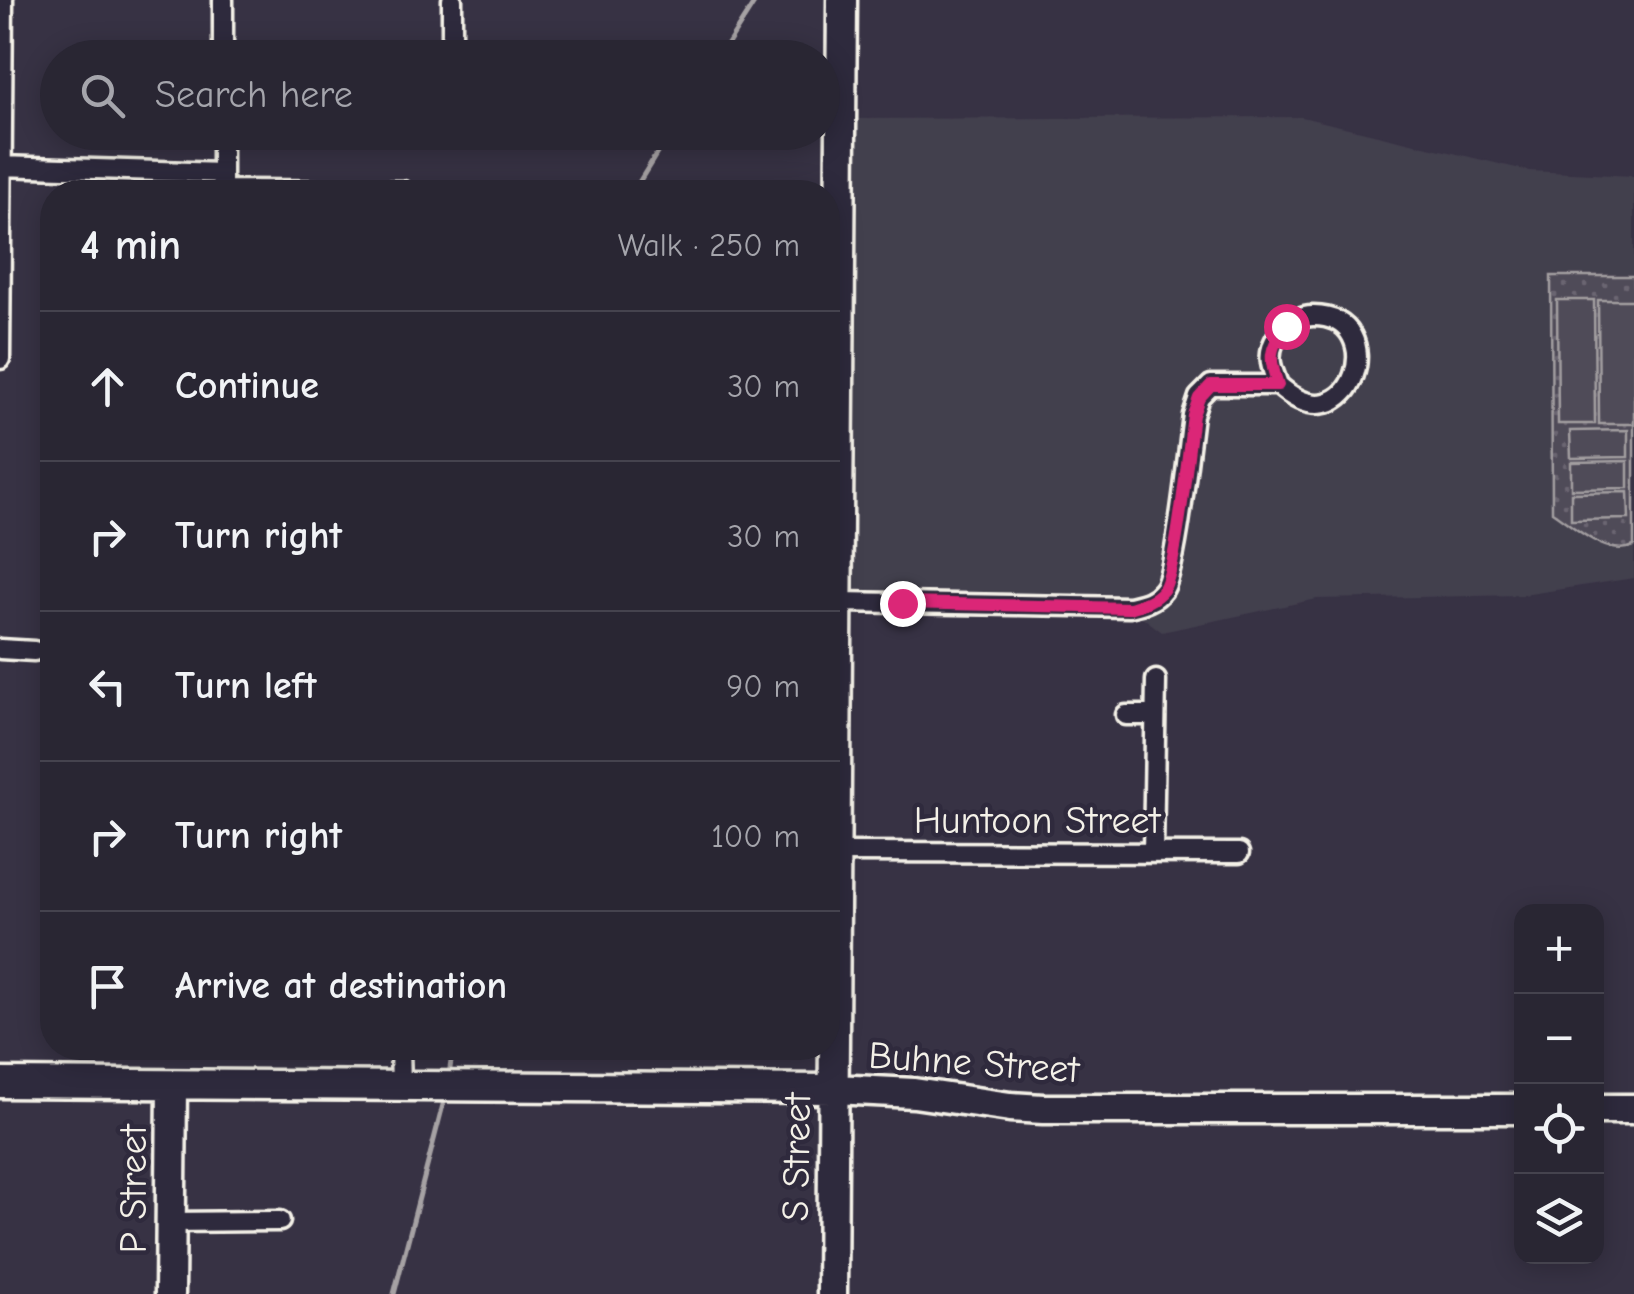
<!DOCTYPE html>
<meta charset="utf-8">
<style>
body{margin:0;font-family:"Comic Neue",sans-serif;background:#312e3b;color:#f1f3f6}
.controls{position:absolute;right:30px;bottom:30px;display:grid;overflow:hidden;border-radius:20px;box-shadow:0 5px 25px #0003}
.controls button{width:90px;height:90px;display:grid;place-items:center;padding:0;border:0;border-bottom:2px solid #45434e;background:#292633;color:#f1f3f6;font:50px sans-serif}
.stop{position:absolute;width:30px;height:30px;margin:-22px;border:8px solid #db2777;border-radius:50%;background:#fff}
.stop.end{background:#db2777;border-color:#fff;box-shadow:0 2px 10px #0008}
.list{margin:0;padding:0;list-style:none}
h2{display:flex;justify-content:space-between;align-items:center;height:130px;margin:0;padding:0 40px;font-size:42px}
h2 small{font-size:32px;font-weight:400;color:#a5a5ac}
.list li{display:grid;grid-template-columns:65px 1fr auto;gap:30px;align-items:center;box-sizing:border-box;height:150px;padding:0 40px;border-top:2px solid #45434e}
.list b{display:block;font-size:38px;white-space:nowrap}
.list em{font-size:32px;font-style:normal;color:#a5a5ac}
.icon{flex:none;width:55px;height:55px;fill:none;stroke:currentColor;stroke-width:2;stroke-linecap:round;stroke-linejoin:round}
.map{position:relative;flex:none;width:1634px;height:1294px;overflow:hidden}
.search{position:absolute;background:#292633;box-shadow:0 5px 25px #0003;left:40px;top:40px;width:800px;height:110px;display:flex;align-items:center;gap:25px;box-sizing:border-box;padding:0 35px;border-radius:55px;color:#a5a5ac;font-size:38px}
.panel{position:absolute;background:#292633;box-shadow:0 5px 25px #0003;left:40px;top:180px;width:800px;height:880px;border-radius:40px}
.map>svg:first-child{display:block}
</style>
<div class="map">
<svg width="1634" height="1294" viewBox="0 0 1634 1294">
<defs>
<pattern id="park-dots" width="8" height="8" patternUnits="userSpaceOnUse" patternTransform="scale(2.5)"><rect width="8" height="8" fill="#504b59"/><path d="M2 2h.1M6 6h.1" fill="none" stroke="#6a6571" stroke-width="1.8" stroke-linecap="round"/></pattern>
</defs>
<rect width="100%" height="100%" fill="#373244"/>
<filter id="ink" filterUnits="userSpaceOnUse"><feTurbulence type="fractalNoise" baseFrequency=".01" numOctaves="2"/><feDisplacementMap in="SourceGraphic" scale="20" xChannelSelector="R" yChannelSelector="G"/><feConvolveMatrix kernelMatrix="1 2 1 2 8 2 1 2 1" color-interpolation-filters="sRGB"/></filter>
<g filter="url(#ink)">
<path fill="#433f4e" d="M 1302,117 L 1529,171 L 1634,176 L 1634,578 L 1523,595 L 1317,599 L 1162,632 L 1129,607 L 838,602 L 842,119 Z"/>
<path fill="url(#park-dots)" stroke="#a29ea0" stroke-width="2.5" d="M 1551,276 L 1634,276 L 1634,546 C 1606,558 1575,527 1552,512 Z"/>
<path fill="#504b59" stroke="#a29ea0" stroke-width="2.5" d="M 1557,300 L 1594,300 L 1595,424 L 1558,424 Z
M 1598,300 L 1634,300 L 1634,424 L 1599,424 Z
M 1628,430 L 1628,457 L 1571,458 L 1570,431 Z
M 1628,461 L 1628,488 L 1571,489 L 1571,462 Z
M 1628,492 L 1629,519 L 1571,520 L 1571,493 Z"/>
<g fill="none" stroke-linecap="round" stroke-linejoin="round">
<path stroke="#a6a2a4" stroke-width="5" d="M 719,58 L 756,0
M 633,192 L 670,132
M 449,1075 L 453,1048
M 394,1294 L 444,1101"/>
<g stroke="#f4f1e8" stroke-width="25">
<path id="street" d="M 223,58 L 223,0
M 452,58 L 452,0
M 0,166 L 222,173
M 222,182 L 222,132
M 222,190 L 403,191
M 0,359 L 3,0
M 838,602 L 1129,607 C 1142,604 1154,602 1163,590 C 1176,575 1189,444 1193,415 L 1199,397 L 1211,385 L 1278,385 C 1353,453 1393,315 1313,316 C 1290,316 1267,339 1271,363 C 1272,370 1276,378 1278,385
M 0,649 L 34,651
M 1126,715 L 1155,715
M 835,852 L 1239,853
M 1153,853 L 1156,680
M 400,1048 L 401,1086
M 170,1222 L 280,1221"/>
</g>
<g stroke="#f4f1e8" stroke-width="35">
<path id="secondary" d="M 0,1083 L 834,1089 L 914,1093 L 1010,1107 L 1043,1109 L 1522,1109
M 1596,1109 L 1634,1109
M 170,1294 L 172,1085
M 832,1294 L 842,0"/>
</g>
<use href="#street" stroke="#2f2a3d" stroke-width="18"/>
<use href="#secondary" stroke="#2f2a3d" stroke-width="28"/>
</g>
</g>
<g fill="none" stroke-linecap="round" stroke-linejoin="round" filter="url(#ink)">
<path stroke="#db2777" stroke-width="12" d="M 902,603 L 1129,608 C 1142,604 1154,601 1163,590 C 1176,575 1189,443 1193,415 L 1199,398 L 1211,385 L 1278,385 C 1269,358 1268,350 1286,326"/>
</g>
<g text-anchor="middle" stroke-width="9" stroke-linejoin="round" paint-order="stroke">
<g font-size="38" fill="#f4f1e8" stroke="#2f2a3d">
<text x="1037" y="833">Huntoon Street</text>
<text transform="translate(974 1062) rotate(4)" y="13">Buhne Street</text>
<text transform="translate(796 1157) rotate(-89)" y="13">S Street</text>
<text transform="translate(133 1189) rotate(-90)" y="13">P Street</text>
</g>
</g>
</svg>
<div class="controls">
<button>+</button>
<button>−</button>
<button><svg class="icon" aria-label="locate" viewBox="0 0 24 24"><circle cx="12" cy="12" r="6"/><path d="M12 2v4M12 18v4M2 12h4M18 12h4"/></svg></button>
<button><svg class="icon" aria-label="layers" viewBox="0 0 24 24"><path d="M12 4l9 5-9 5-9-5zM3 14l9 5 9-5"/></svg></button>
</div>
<div class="stop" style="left:1286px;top:326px"></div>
<div class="stop end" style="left:902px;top:603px"></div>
<div class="search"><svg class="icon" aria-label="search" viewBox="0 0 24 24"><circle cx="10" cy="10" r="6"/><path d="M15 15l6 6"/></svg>Search here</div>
<section class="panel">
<h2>4 min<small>Walk · 250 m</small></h2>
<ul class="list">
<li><svg class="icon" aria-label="ahead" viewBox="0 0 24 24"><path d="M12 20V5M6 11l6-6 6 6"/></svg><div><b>Continue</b></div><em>30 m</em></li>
<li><svg class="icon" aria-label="right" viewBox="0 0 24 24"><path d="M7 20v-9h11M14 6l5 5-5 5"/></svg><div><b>Turn right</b></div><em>30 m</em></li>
<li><svg class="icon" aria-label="left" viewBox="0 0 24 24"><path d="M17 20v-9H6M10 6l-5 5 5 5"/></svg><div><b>Turn left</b></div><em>90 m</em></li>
<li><svg class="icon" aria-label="right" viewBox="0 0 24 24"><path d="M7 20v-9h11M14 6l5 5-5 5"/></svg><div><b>Turn right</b></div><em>100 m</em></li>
<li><svg class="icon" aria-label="arrive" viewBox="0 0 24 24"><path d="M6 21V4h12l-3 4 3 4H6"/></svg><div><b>Arrive at destination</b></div></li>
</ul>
</section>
</div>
